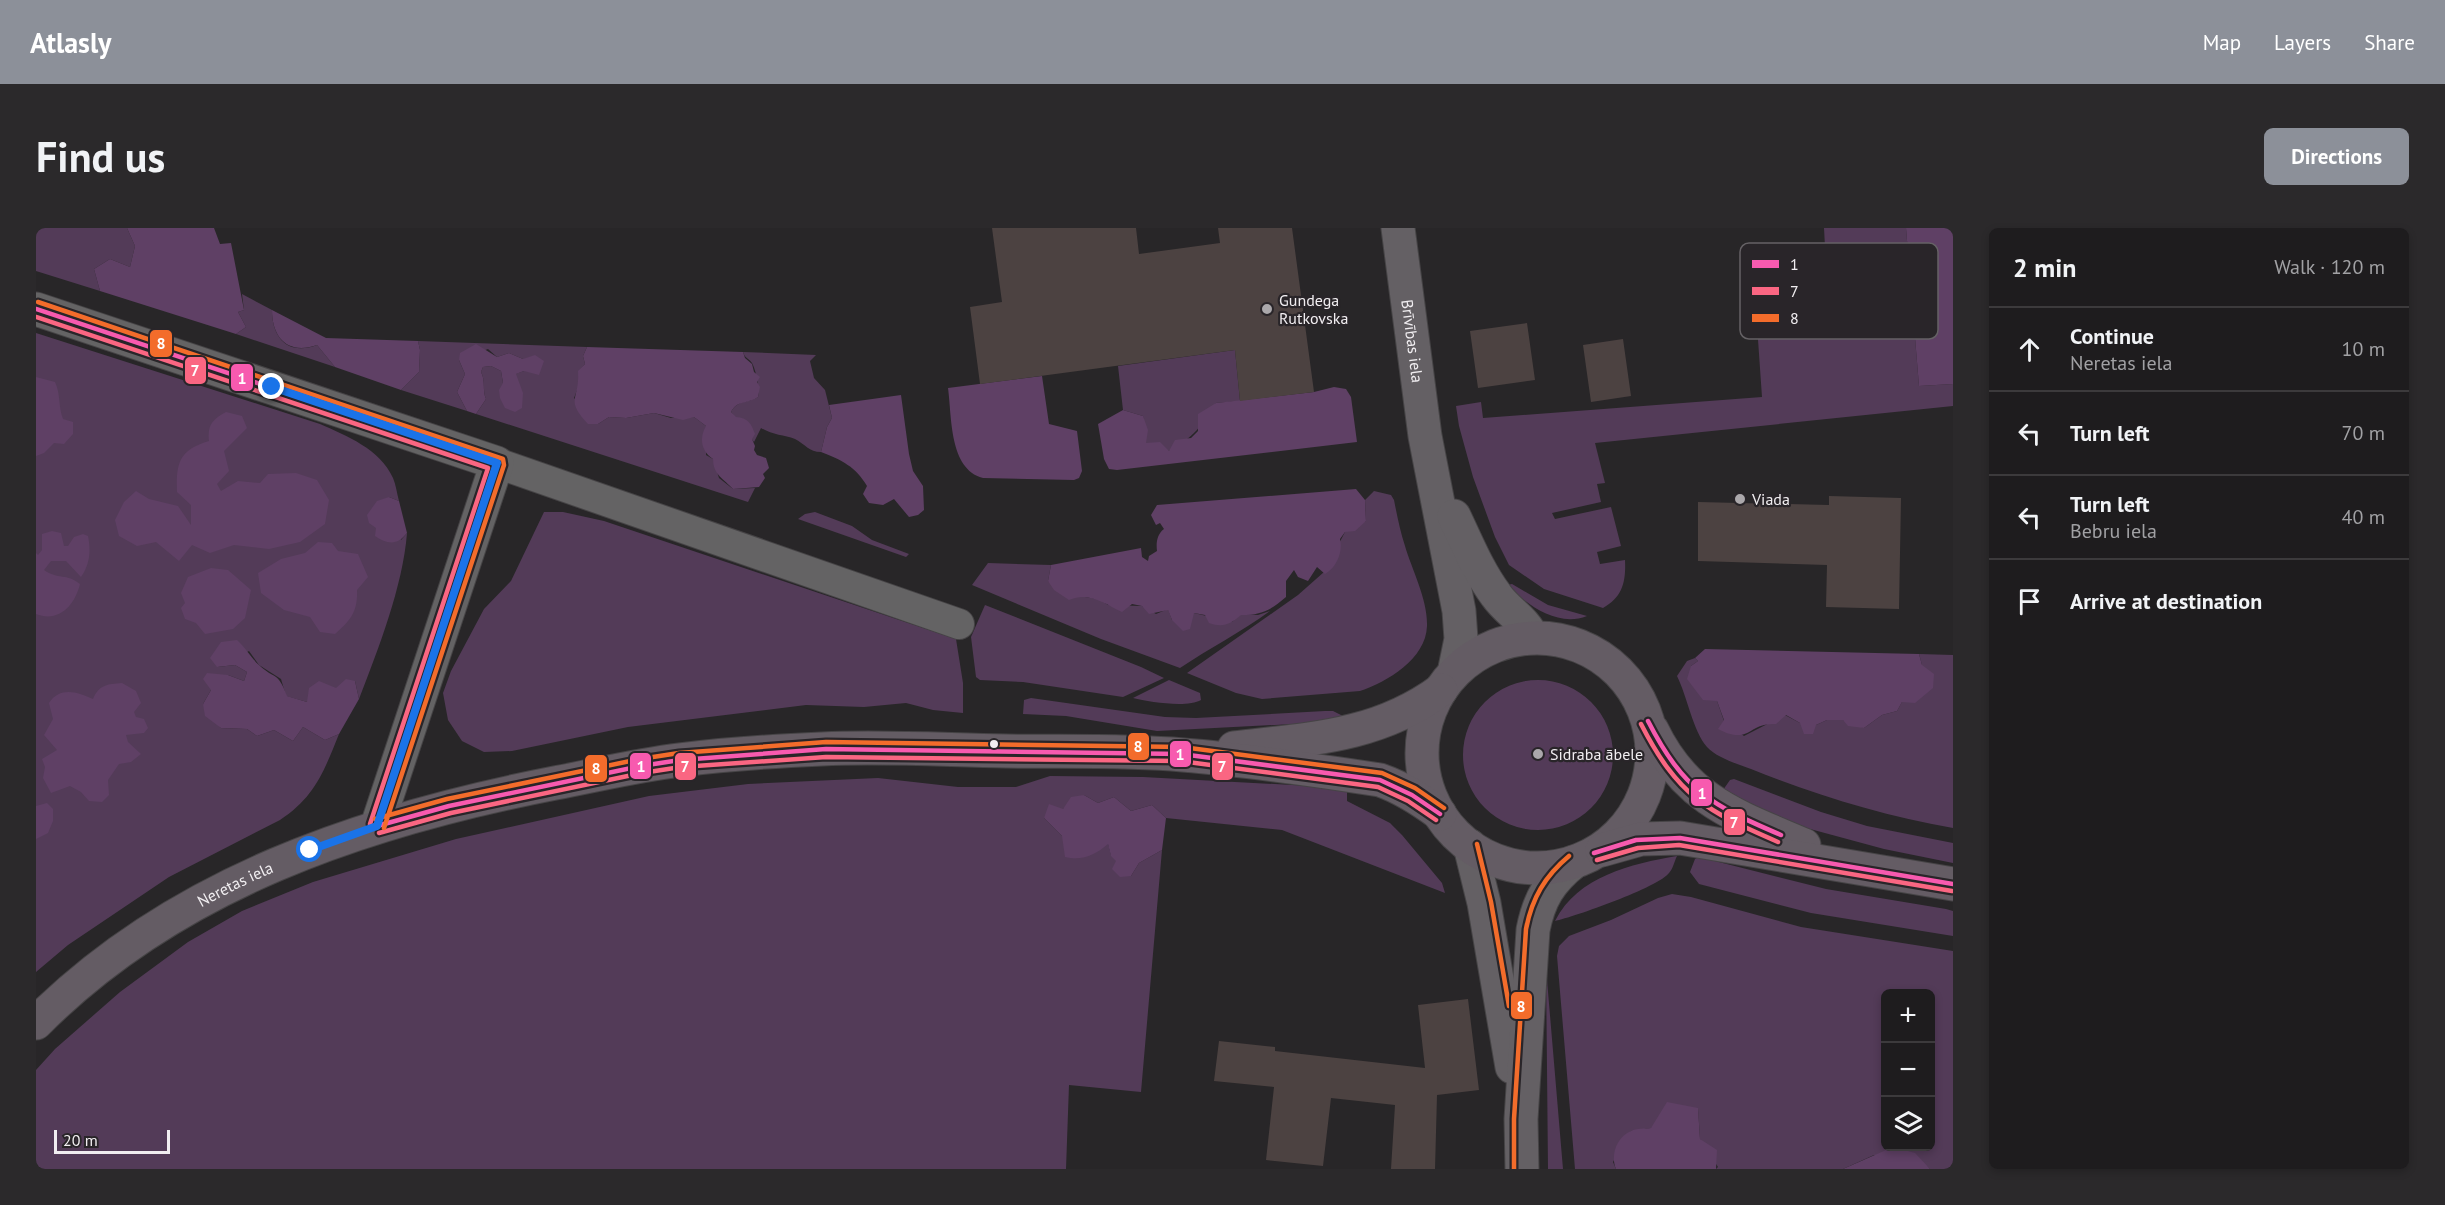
<!DOCTYPE html>
<meta charset="utf-8">
<style>
body{margin:0;font-family:"PT Sans",sans-serif;background:#2b292b;color:#f1f3f6}
.controls{position:absolute;right:18px;bottom:18px;display:grid;overflow:hidden;border-radius:9px;box-shadow:0 3px 9px #0003}
.controls button{width:54px;height:54px;display:grid;place-items:center;padding:0;border:0;border-bottom:2px solid #3c3a3c;background:#1e1c1e;color:#f1f3f6;font:30px sans-serif}
.scale{position:absolute;left:18px;bottom:15px;width:116px;box-sizing:border-box;padding-left:6px;border:3px solid #f1eef1;border-top:0;font-size:16px;line-height:21px;white-space:nowrap;color:#f1eef1;-webkit-text-stroke:4px #292529;paint-order:stroke}
.stop{position:absolute;width:18px;height:18px;margin:-14px;border:4px solid #1a73e8;border-radius:50%;background:#fff}
.stop.end{background:#1a73e8;border-color:#fff;box-shadow:0 2px 6px #0008}
.list{margin:0;padding:0;list-style:none}
h2{display:flex;justify-content:space-between;align-items:center;height:78px;margin:0;padding:0 24px;font-size:26px}
h2 small{font-size:20px;font-weight:400;color:#a1a1a4}
.list li{display:grid;grid-template-columns:39px 1fr auto;gap:18px;align-items:center;box-sizing:border-box;height:84px;padding:0 24px;border-top:2px solid #3c3a3c}
.list b{display:block;font-size:22px;white-space:nowrap}
.list p{margin:0;font-size:20px;white-space:nowrap;color:#a1a1a4}
.list em{font-size:20px;font-style:normal;color:#a1a1a4}
.icon{flex:none;width:33px;height:33px;fill:none;stroke:currentColor;stroke-width:2;stroke-linecap:round;stroke-linejoin:round}
.map{position:relative;flex:none;width:1917px;height:941px;overflow:hidden;border-radius:9px}
header{display:flex;align-items:center;gap:36px;box-sizing:border-box;height:84px;padding:0 30px;background:#8c9099;color:#fff}
header strong{font-size:28px}
nav{display:flex;gap:33px;margin-inline-start:auto;font-size:21px}
.intro{display:flex;align-items:center;justify-content:space-between;box-sizing:border-box;height:144px;padding:0 36px}
h1{margin:0;font-size:42px}
.button{padding:15px 27px;border-radius:9px;background:#8c9099;color:#fff;font-size:21px;font-weight:700}
main{display:flex;gap:36px;padding:0 36px}
aside{flex:1;background:#1e1c1e;border-radius:9px;box-shadow:0 3px 9px #0003}
.map>svg:first-child{display:block}
</style>
<header>
<strong>Atlasly</strong>
<nav><a>Map</a><a>Layers</a><a>Share</a></nav>
</header>
<div class="intro"><h1>Find us</h1><a class="button">Directions</a></div>
<main>
<div class="map">
<svg width="1917" height="941" viewBox="0 0 1917 941">
<rect width="100%" height="100%" fill="#282628"/>
<path fill="#533b58" fill-rule="evenodd" d="M 0,0 L 91,0 L 99,18 L 94,39 L 74,31 L 58,41 L 64,63 L 0,43 Z
M 1788,0 L 1870,0 L 1883,158 L 1917,156 L 1917,178 L 1559,215 L 1569,255 L 1561,256 L 1565,274 L 1516,285 L 1519,291 L 1575,279 L 1585,318 L 1561,324 L 1564,336 L 1589,332 C 1590,353 1587,369 1567,380 L 1508,361 L 1473,337 L 1459,309 L 1437,249 L 1423,198 L 1420,178 L 1445,174 L 1447,190 L 1726,169 L 1716,25 L 1789,19 Z
M 206,66 L 236,82 C 236,110 252,128 281,117 L 299,139 L 200,106 L 210,99 L 202,84 L 208,82 Z
M 0,105 L 284,196 C 311,208 344,221 357,250 C 360,257 361,266 363,273 L 353,269 L 365,312 L 371,305 C 367,358 342,422 323,471 L 319,453 L 271,474 L 250,468 L 245,451 L 223,437 L 213,423 L 181,439 L 199,437 L 211,444 L 208,453 L 192,447 L 175,462 L 167,476 L 185,500 L 211,501 L 221,508 L 238,502 L 257,513 L 267,499 L 289,512 L 303,506 C 288,543 279,569 244,592 L 133,649 L 32,717 L 0,744 Z
M 382,113 L 551,119 L 547,128 L 549,136 L 543,143 L 543,157 L 538,170 L 562,196 L 573,189 L 590,190 L 618,185 L 635,190 L 658,189 L 670,198 L 670,227 L 677,231 L 683,250 L 697,261 L 719,260 L 712,274 L 440,186 L 450,171 C 446,161 450,154 445,144 L 447,139 L 455,138 L 465,143 L 467,155 L 479,146 L 488,143 L 487,131 L 473,125 L 461,129 L 452,121 L 423,132 L 429,146 L 421,164 L 431,183 L 365,162 L 383,144 L 384,122 Z
M 1199,122 L 1204,173 L 1180,175 C 1164,200 1159,208 1133,223 L 1110,215 L 1107,188 L 1087,182 L 1082,138 Z
M 707,124 L 780,127 L 774,133 L 778,150 L 789,162 L 796,190 L 791,199 L 785,224 C 773,224 769,216 759,211 C 748,207 736,207 725,200 L 718,214 L 695,184 C 701,172 712,175 722,169 C 724,162 720,142 716,135 C 713,130 709,131 707,124 Z
M 1338,263 L 1355,267 L 1358,272 C 1361,287 1364,303 1369,318 C 1376,342 1392,372 1391,398 C 1390,431 1351,454 1324,463 L 1226,471 L 1200,465 L 1151,445 L 1262,367 L 1288,344 L 1309,304 L 1330,293 L 1329,272 Z
M 508,284 L 527,284 L 568,293 L 920,411 L 927,455 L 927,485 L 897,482 L 870,475 L 828,479 L 770,477 L 592,499 L 476,523 L 448,524 L 426,513 L 412,492 L 407,465 L 415,443 L 448,381 L 475,353 Z
M 779,284 L 816,298 L 836,312 L 873,326 L 870,329 L 762,291 L 769,286 Z
M 952,335 L 1015,337 L 1012,353 L 1041,368 L 1063,371 L 1072,377 L 1106,378 L 1120,386 L 1132,381 L 1136,392 L 1158,385 L 1196,394 L 1205,386 L 1222,387 L 1234,383 C 1205,404 1174,420 1144,440 L 1065,411 L 936,357 Z
M 1476,356 L 1512,377 L 1551,388 C 1521,400 1490,376 1471,357 Z
M 949,377 L 1105,439 L 1128,450 L 1087,469 L 987,454 L 944,452 L 940,449 L 935,409 Z
M 1883,426 L 1917,427 L 1917,600 C 1848,588 1780,567 1715,541 C 1702,536 1681,530 1671,519 C 1657,503 1651,468 1641,448 L 1651,433 L 1659,430 L 1662,433 L 1655,438 L 1681,473 L 1688,493 L 1708,508 L 1749,487 L 1764,495 L 1780,497 L 1791,492 L 1807,492 L 1828,500 L 1846,487 L 1861,483 L 1886,437 Z
M 1133,452 L 1164,465 L 1165,472 C 1151,480 1113,474 1097,470 Z
M1427 527a75 75 0 1 1 150 0a75 75 0 1 1-150 0Z
M 995,470 L 1129,489 L 1160,490 L 1289,483 L 1297,483 L 1307,488 L 1276,495 L 1121,503 L 1030,488 L 987,486 L 988,472 Z
M 1014,548 L 1107,549 L 1311,560 L 1311,573 L 1354,595 L 1366,607 L 1406,655 L 1409,665 L 1246,602 L 1130,590 L 1116,577 L 1095,583 L 1078,569 L 1062,575 L 1048,567 L 1027,581 L 1008,590 L 1026,608 L 1072,615 L 1075,627 L 1095,648 L 1103,635 L 1126,622 L 1105,864 L 1033,857 L 1030,941 L 0,941 L 0,842 L 19,821 L 84,764 L 152,714 L 206,683 L 277,654 L 420,611 L 613,568 L 712,556 L 842,550 L 922,559 L 980,559 Z
M 1698,551 L 1785,584 L 1831,598 L 1917,615 L 1917,635 L 1848,621 L 1763,598 L 1733,587 L 1687,562 L 1694,552 Z
M 1641,628 C 1638,634 1637,641 1633,645 C 1623,659 1538,689 1519,693 C 1542,648 1595,636 1641,628 Z
M 1663,629 L 1790,661 L 1910,681 L 1917,683 L 1917,708 L 1775,685 L 1663,656 L 1654,644 L 1659,631 Z
M 1636,666 L 1655,669 L 1765,699 L 1917,723 L 1917,941 L 1894,941 L 1889,937 L 1838,927 L 1807,941 L 1680,941 L 1682,939 L 1664,911 L 1662,881 L 1615,900 L 1595,903 L 1577,934 L 1580,941 L 1539,941 L 1521,728 L 1523,718 L 1533,708 L 1575,692 L 1622,670 ZM 1850,766 L 1894,766 L 1894,918 L 1850,918 Z
M 1510,740 L 1527,941 L 1512,941 Z"/>
<path fill="#5f4065" d="M 91,0 L 178,0 L 184,16 L 195,15 L 208,82 L 202,84 L 210,99 L 200,106 L 64,63 L 58,41 L 74,31 L 94,39 L 99,18 Z
M 1870,0 L 1917,0 L 1917,156 L 1883,158 Z
M 236,82 L 290,110 L 382,113 L 384,122 L 383,144 L 365,162 L 299,139 L 281,117 C 252,127 236,110 236,82 Z
M 440,116 L 461,129 L 473,125 L 487,131 L 499,127 L 508,133 L 503,147 L 488,143 L 480,146 L 487,165 L 486,180 L 479,184 L 469,180 L 464,170 L 463,162 L 467,155 L 465,143 L 455,138 L 447,139 L 445,144 C 450,154 446,161 450,171 L 440,186 L 431,183 L 421,164 L 429,146 L 423,132 L 424,125 Z
M 551,119 L 707,124 L 709,130 L 716,136 L 718,144 L 724,149 L 721,154 L 724,159 L 722,169 C 712,176 701,172 695,184 L 700,189 C 712,190 715,195 719,206 L 716,211 L 719,218 L 718,222 L 721,227 L 730,230 L 733,240 L 727,246 L 729,250 L 723,259 L 697,261 C 688,251 677,247 677,231 C 665,223 663,210 670,198 L 658,189 L 647,192 L 618,185 L 590,190 L 573,189 L 562,196 L 552,196 C 528,170 544,173 542,143 L 549,136 L 547,128 Z
M 1006,148 L 1013,196 L 1041,203 L 1046,243 L 1043,250 L 1038,252 L 947,250 C 913,241 916,189 912,160 Z
M 0,149 L 19,154 C 25,167 22,178 27,191 L 37,194 L 37,206 L 28,216 L 18,215 L 8,225 L 0,228 Z
M 1298,159 L 1310,161 L 1315,169 L 1321,214 L 1081,242 L 1073,241 L 1068,231 L 1062,196 L 1087,182 L 1107,188 L 1112,202 L 1110,215 L 1124,214 L 1133,223 L 1139,212 L 1155,210 L 1162,203 L 1162,186 L 1180,175 L 1278,164 Z
M 865,167 L 873,226 L 877,243 L 887,258 L 888,282 L 882,287 L 873,289 L 858,271 L 847,277 L 833,275 L 827,266 L 831,258 C 820,239 806,232 785,224 L 791,199 L 796,190 L 793,177 Z
M 190,184 L 206,188 L 211,200 L 188,223 L 193,243 L 181,256 L 185,263 L 202,253 L 224,255 L 232,246 L 260,245 L 281,252 L 293,272 L 289,296 L 264,314 L 233,321 L 198,317 L 174,325 L 156,317 L 143,333 L 120,314 L 101,318 L 83,308 L 79,292 L 88,274 L 100,263 L 113,271 L 142,278 L 155,297 L 155,277 L 141,264 C 140,235 143,222 173,213 C 171,197 177,191 190,184 Z
M 1320,261 L 1329,272 L 1330,293 L 1319,303 L 1309,304 L 1304,311 C 1307,324 1301,339 1289,346 L 1281,339 L 1272,353 L 1262,349 L 1258,342 L 1250,353 L 1250,369 C 1235,382 1226,387 1205,387 C 1195,396 1187,400 1173,395 L 1169,387 L 1158,385 L 1154,401 L 1147,403 L 1136,392 L 1132,382 L 1113,386 L 1106,378 L 1096,376 L 1086,384 C 1069,376 1053,363 1033,372 L 1018,362 L 1012,353 L 1015,337 L 1105,320 L 1106,329 L 1112,333 L 1113,328 L 1121,323 C 1120,315 1121,306 1128,301 L 1124,295 L 1120,297 L 1115,287 L 1121,277 Z
M 353,269 L 363,273 L 371,305 C 361,318 351,316 339,308 L 340,300 L 333,295 L 331,287 L 341,273 Z
M 16,303 L 25,305 L 28,318 L 32,318 L 38,309 L 47,306 L 52,308 C 55,323 54,336 45,349 L 30,333 L 15,333 L 8,342 C 22,352 31,345 44,356 C 39,377 23,395 0,386 L 0,325 L 2,327 L 6,322 L 6,306 Z
M 282,314 L 296,315 L 302,323 L 322,326 L 332,349 L 321,362 C 322,384 314,393 299,406 L 284,404 L 274,389 L 248,382 L 225,365 L 222,345 L 245,331 L 269,325 Z
M 175,340 L 192,342 L 215,362 L 209,390 L 197,401 L 169,406 L 160,395 L 149,391 L 145,380 L 149,375 L 145,365 L 152,349 Z
M 201,412 C 210,420 215,430 223,437 C 240,453 241,442 251,468 L 271,474 L 273,460 L 283,453 L 300,460 L 310,451 L 319,453 L 323,471 L 303,506 L 289,512 L 267,499 L 257,513 L 238,502 L 221,508 L 211,501 L 185,500 L 169,488 L 167,476 L 175,462 L 167,451 L 171,445 L 192,447 L 208,453 L 211,444 L 199,437 L 181,439 L 174,430 L 185,414 Z
M 1669,421 L 1883,426 L 1886,437 L 1898,446 L 1897,460 L 1879,475 L 1866,474 L 1861,483 L 1846,487 L 1828,500 L 1812,498 L 1807,492 L 1791,492 L 1780,497 L 1777,506 L 1768,506 L 1764,495 L 1750,487 L 1740,496 C 1712,494 1714,518 1682,501 L 1688,492 L 1681,473 L 1667,472 L 1651,451 L 1655,438 L 1662,433 L 1659,430 Z
M 86,455 L 100,463 L 105,475 L 98,484 L 100,489 L 108,491 L 112,500 L 108,505 L 90,507 L 92,514 L 105,526 L 95,534 L 83,536 L 72,552 L 73,567 L 66,574 L 53,573 L 45,564 L 34,558 L 15,565 L 7,550 L 9,539 L 6,531 L 21,522 L 8,507 L 17,491 L 13,475 C 24,458 42,464 57,471 C 63,457 71,456 86,455 Z
M 1048,567 L 1062,575 L 1078,569 L 1095,583 L 1116,577 L 1130,590 L 1126,622 L 1103,635 L 1095,648 L 1084,649 L 1076,641 L 1080,633 L 1075,628 L 1072,616 C 1059,627 1047,633 1029,629 L 1026,608 L 1008,590 L 1013,576 L 1027,581 L 1035,569 Z
M 11,575 L 17,581 L 17,593 L 12,605 L 0,611 L 0,578 Z
M 1631,874 L 1662,880 L 1664,911 L 1681,922 L 1680,941 L 1580,941 C 1574,927 1581,909 1595,903 C 1600,900 1609,901 1615,900 Z
M 1857,919 L 1879,925 L 1894,941 L 1807,941 Z"/>
<path fill="#4c4241" d="M 956,0 L 1100,0 L 1103,26 L 1184,15 L 1182,0 L 1256,0 L 1278,164 L 1204,173 L 1199,122 L 944,156 L 934,79 L 966,74 Z
M 1491,95 L 1499,152 L 1442,160 L 1434,103 Z
M 1587,111 L 1595,168 L 1555,174 L 1547,117 Z
M 1793,268 L 1865,270 L 1863,381 L 1790,379 L 1791,337 L 1662,333 L 1662,274 L 1793,277 Z
M 1432,771 L 1443,862 L 1401,867 L 1399,941 L 1355,941 L 1359,877 L 1295,870 L 1287,938 L 1230,932 L 1238,859 L 1178,853 L 1183,813 L 1239,819 L 1239,823 L 1389,840 L 1382,777 Z"/>
<g fill="none" stroke-linecap="round" stroke-linejoin="round">
<g stroke="#464446" stroke-width="32">
<path id="minor" d="M 461,235 L 923,396"/>
</g>
<g stroke="#464446" stroke-width="35">
<path id="tertiary" d="M 0,81 L 461,235 L 341,598"/>
</g>
<g stroke="#464446" stroke-width="35">
<g id="secondary">
<path id="s1" d="M 1362,0 L 1389,208 L 1423,383 L 1425,411 L 1418,445"/>
<path d="M 1418,288 C 1431,315 1442,343 1460,367 C 1471,383 1489,392 1496,409"/>
<path d="M 1434,618 L 1448,675 L 1476,839"/>
<path d="M 1486,941 L 1485,891 L 1497,702 C 1503,671 1514,653 1538,634"/>
</g>
</g>
<g stroke="#464446" stroke-width="35">
<g id="primary">
<circle cx="1501" cy="525" r="115"/>
<path d="M 1616,502 C 1650,573 1701,588 1768,617"/>
<path d="M 1198,520 C 1273,511 1341,509 1405,462"/>
<path d="M 1566,622 L 1605,611 L 1644,610 L 1917,656"/>
<path id="s2" d="M 0,795 C 139,655 329,592 519,555 C 561,547 602,537 644,532 C 691,526 739,523 786,521 C 847,518 909,522 970,523 C 1028,524 1088,522 1147,527 C 1212,532 1279,542 1344,552 C 1367,560 1385,572 1404,586"/>
</g>
</g>
<use href="#minor" stroke="#646364" stroke-width="30"/>
<use href="#tertiary" stroke="#646364" stroke-width="33"/>
<use href="#secondary" stroke="#646064" stroke-width="33"/>
<use href="#primary" stroke="#645c64" stroke-width="33"/>
<g stroke="#292529" stroke-width="9">
<path id="bus-1" d="M 0,81 L 461,235 L 341,598
M 1612,493 C 1648,563 1675,577 1745,607
M 341,598 L 413,578 L 605,538 L 644,532 L 790,521 L 1145,526 L 1344,552 L 1376,567 L 1404,586
M 1558,625 L 1600,612 L 1644,610 L 1917,656"/>
</g>
<g stroke="#292529" stroke-width="9">
<path id="bus-2" d="M 0,89 L 452,240 L 334,596
M 1605,496 C 1642,568 1670,583 1742,614
M 343,605 L 415,585 L 606,545 L 645,539 L 790,529 L 1144,533 L 1342,559 L 1372,573 L 1400,592
M 1561,632 L 1602,620 L 1643,617 L 1916,663"/>
</g>
<g stroke="#292529" stroke-width="9">
<path id="bus-3" d="M 2,74 L 467,231 L 468,237 L 348,600
M 339,591 L 411,571 L 604,531 L 643,525 L 790,514 L 1146,519 L 1346,545 L 1379,560 L 1408,580
M 1441,616 L 1455,674 L 1473,778
M 1478,941 L 1478,891 L 1490,701 C 1496,670 1509,648 1533,628"/>
</g>
<use href="#bus-1" stroke="#f75aaf" stroke-width="4.5"/>
<use href="#bus-2" stroke="#fa6682" stroke-width="4.5"/>
<use href="#bus-3" stroke="#f36c2b" stroke-width="4.5"/>
</g>
<g fill="none" stroke-linecap="round" stroke-linejoin="round">
<path stroke="#1a73e8" stroke-width="8" d="M 236,159 L 461,235 L 341,598 L 274,622"/>
</g>
<g fill="#aba8ab" stroke="#292529" stroke-width="2">
<circle cx="1231" cy="81" r="6"/>
<circle cx="1704" cy="271" r="6"/>
<circle cx="1502" cy="526" r="6"/>
</g>
<circle fill="#f1eef1" stroke="#292529" stroke-width="2" cx="958" cy="516" r="5"/>
<g text-anchor="middle" stroke-width="4.5" stroke-linejoin="round" paint-order="stroke">
<g font-size="16" fill="#f1eef1" stroke="#292529" text-anchor="start">
<text x="1243" y="78">Gundega<tspan x="1243" dy="18">Rutkovska</tspan></text>
<text x="1716" y="277">Viada</text>
<text x="1514" y="532">Sidraba ābele</text>
</g>
<g font-size="16" fill="#f1eef1" stroke="#292529">
<text dy="6" stroke="none"><textPath href="#s1" startOffset="114">Brīvības iela</textPath></text>
<text dy="6" stroke="none"><textPath href="#s2" startOffset="244">Neretas iela</textPath></text>
</g>
</g>
<rect x="1704" y="15" width="198" height="96" rx="9" fill="#292529" stroke="#656165" stroke-width="1.5"/>
<rect x="1716" y="32" width="27" height="8" fill="#f75aaf"/>
<rect x="1716" y="59" width="27" height="8" fill="#fa6682"/>
<rect x="1716" y="86" width="27" height="8" fill="#f36c2b"/>
<g font-size="16" fill="#f1eef1">
<text x="1754" y="42">1</text>
<text x="1754" y="69">7</text>
<text x="1754" y="96">8</text>
</g>
<g stroke="#292529" stroke-width="2">
<rect x="113" y="101" width="24" height="29" rx="6" fill="#f36c2b"/>
<rect x="148" y="128" width="23" height="29" rx="6" fill="#fa6682"/>
<rect x="194" y="135" width="24" height="29" rx="6" fill="#f75aaf"/>
<rect x="1091" y="504" width="23" height="29" rx="6" fill="#f36c2b"/>
<rect x="1133" y="512" width="23" height="28" rx="6" fill="#f75aaf"/>
<rect x="593" y="524" width="23" height="28" rx="6" fill="#f75aaf"/>
<rect x="1175" y="524" width="23" height="29" rx="6" fill="#fa6682"/>
<rect x="638" y="524" width="23" height="29" rx="6" fill="#fa6682"/>
<rect x="548" y="526" width="24" height="29" rx="6" fill="#f36c2b"/>
<rect x="1654" y="550" width="23" height="29" rx="6" fill="#f75aaf"/>
<rect x="1687" y="580" width="23" height="28" rx="6" fill="#fa6682"/>
<rect x="1474" y="763" width="23" height="29" rx="6" fill="#f36c2b"/>
</g>
<g font-size="16" text-anchor="middle" font-weight="bold" fill="#fff">
<text x="125" y="121">8</text>
<text x="159" y="148">7</text>
<text x="206" y="156">1</text>
<text x="1102" y="524">8</text>
<text x="1144" y="532">1</text>
<text x="605" y="544">1</text>
<text x="1186" y="544">7</text>
<text x="649" y="544">7</text>
<text x="560" y="546">8</text>
<text x="1666" y="571">1</text>
<text x="1698" y="600">7</text>
<text x="1485" y="784">8</text>
</g>
</svg>
<div class="controls">
<button>+</button>
<button>−</button>
<button><svg class="icon" aria-label="layers" viewBox="0 0 24 24"><path d="M12 4l9 5-9 5-9-5zM3 14l9 5 9-5"/></svg></button>
</div>
<div class="scale">20 m</div>
<div class="stop" style="left:274px;top:622px"></div>
<div class="stop end" style="left:236px;top:159px"></div>
</div>
<aside>
<h2>2 min<small>Walk · 120 m</small></h2>
<ul class="list">
<li><svg class="icon" aria-label="ahead" viewBox="0 0 24 24"><path d="M12 20V5M6 11l6-6 6 6"/></svg><div><b>Continue</b><p>Neretas iela</p></div><em>10 m</em></li>
<li><svg class="icon" aria-label="left" viewBox="0 0 24 24"><path d="M17 20v-9H6M10 6l-5 5 5 5"/></svg><div><b>Turn left</b></div><em>70 m</em></li>
<li><svg class="icon" aria-label="left" viewBox="0 0 24 24"><path d="M17 20v-9H6M10 6l-5 5 5 5"/></svg><div><b>Turn left</b><p>Bebru iela</p></div><em>40 m</em></li>
<li><svg class="icon" aria-label="arrive" viewBox="0 0 24 24"><path d="M6 21V4h12l-3 4 3 4H6"/></svg><div><b>Arrive at destination</b></div></li>
</ul>
</aside>
</main>
